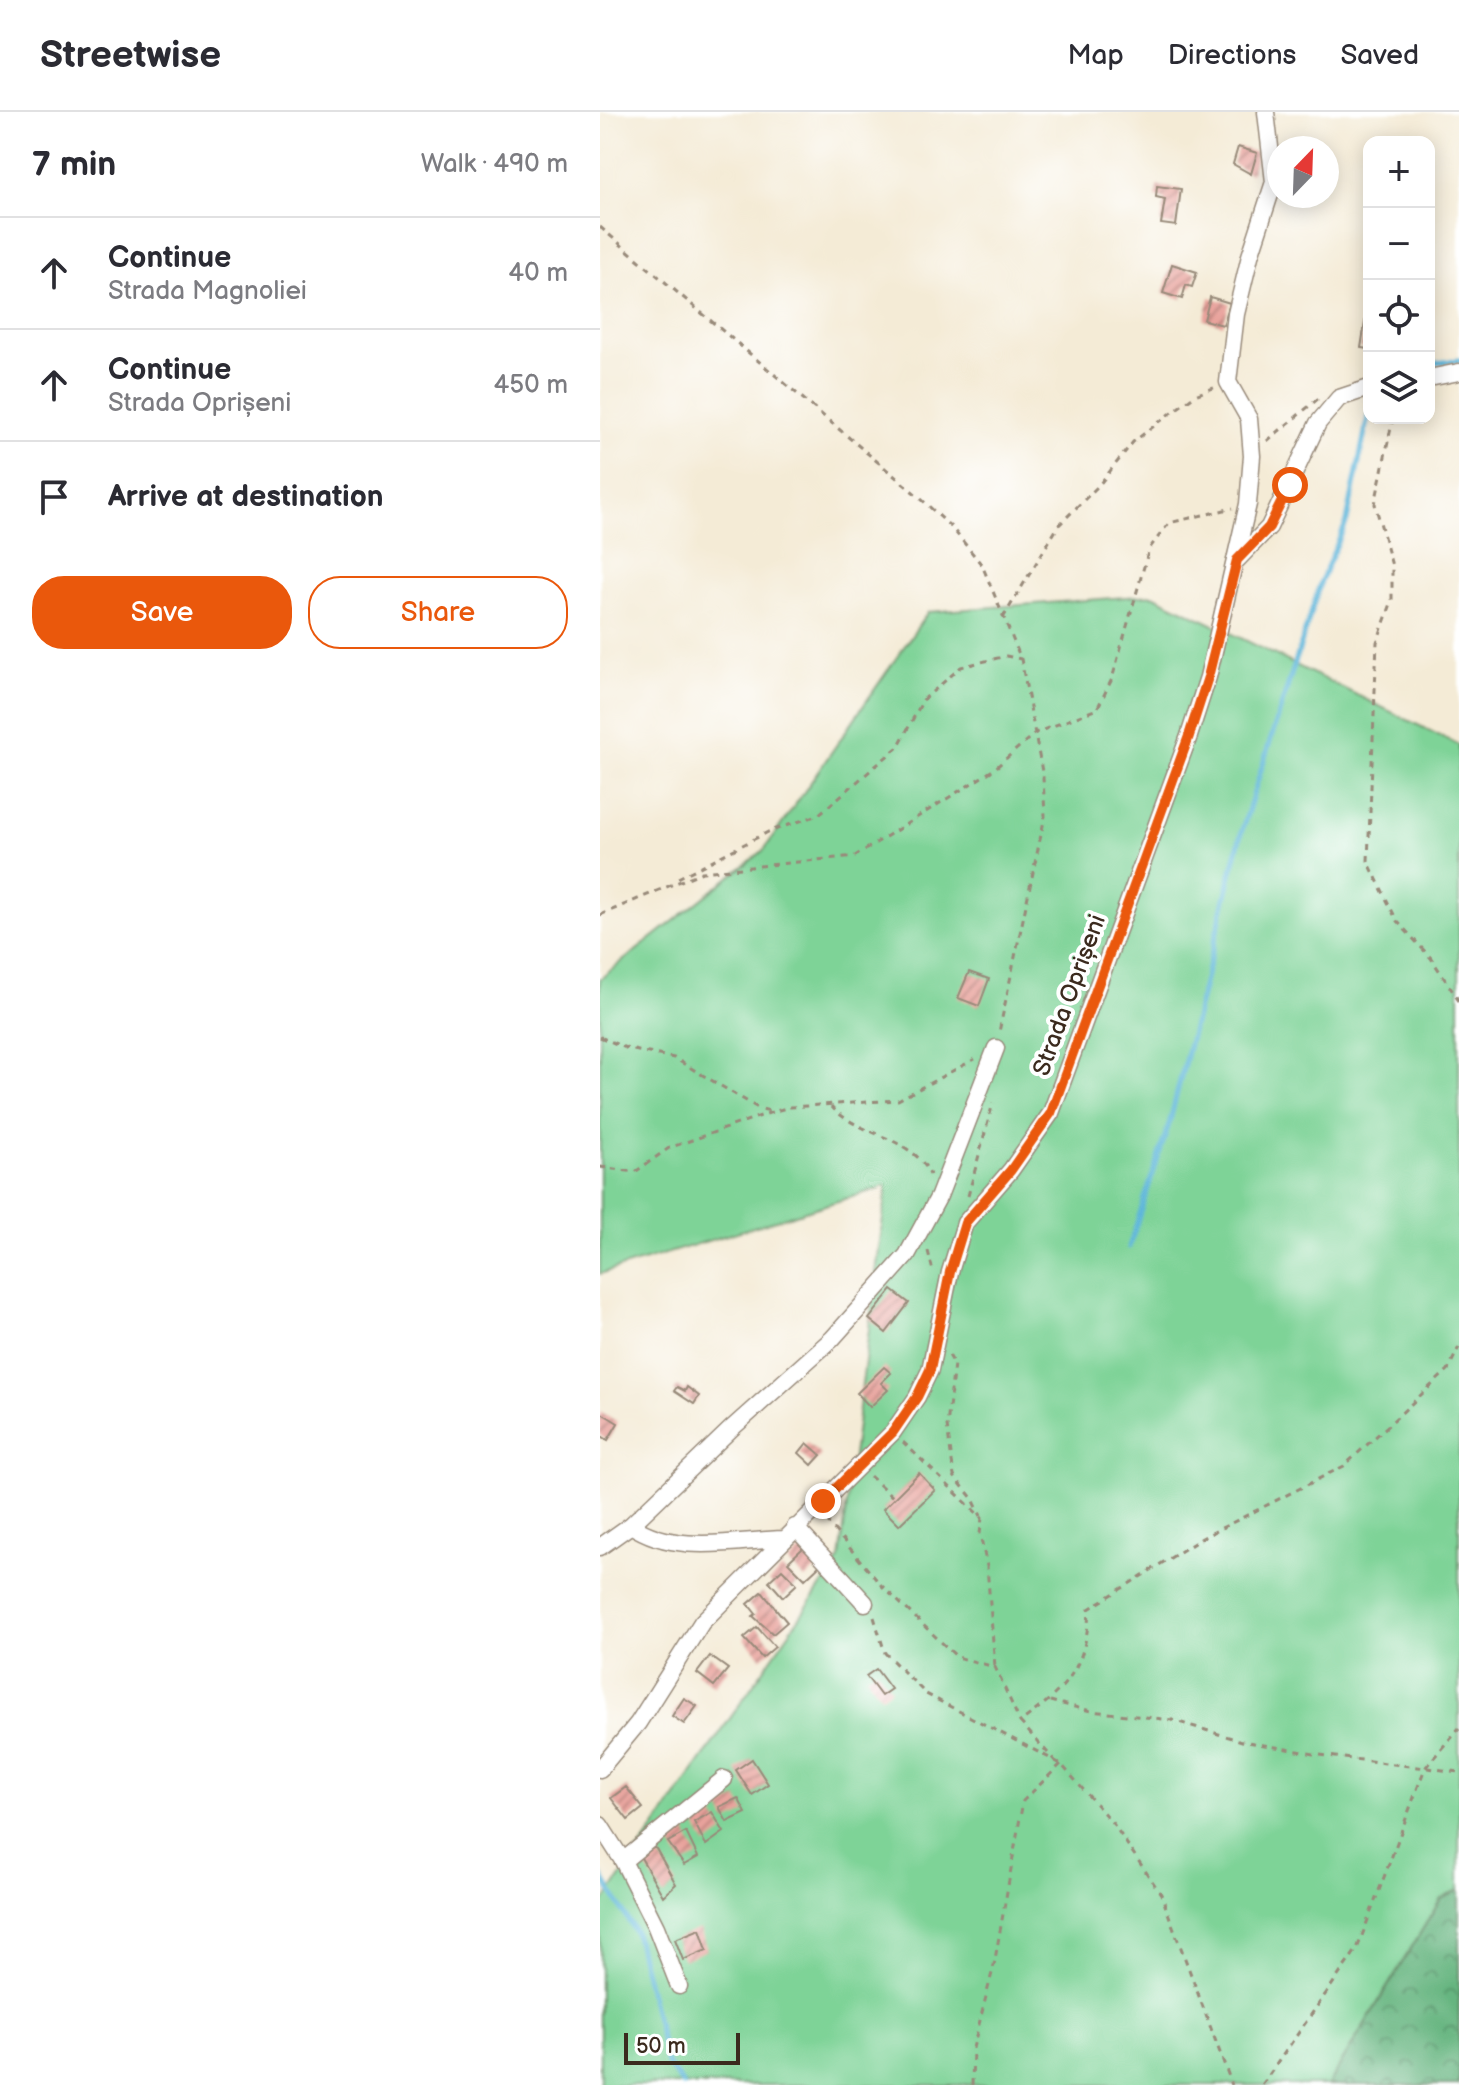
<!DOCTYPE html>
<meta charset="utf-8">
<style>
body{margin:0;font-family:"Balsamiq Sans",sans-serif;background:#f2f2f3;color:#2b2b33}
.controls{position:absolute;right:24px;top:24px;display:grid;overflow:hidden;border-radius:16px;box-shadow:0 4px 20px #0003}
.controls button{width:72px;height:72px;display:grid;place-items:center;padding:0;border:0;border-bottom:2px solid #e1e1e2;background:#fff;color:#2b2b33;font:40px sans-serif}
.compass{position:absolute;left:667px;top:24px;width:72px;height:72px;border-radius:50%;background:#fff;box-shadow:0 4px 20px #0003;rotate:23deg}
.scale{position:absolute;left:24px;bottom:20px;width:116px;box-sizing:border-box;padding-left:8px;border:4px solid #3b2a1e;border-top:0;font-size:22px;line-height:28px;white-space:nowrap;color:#3b2a1e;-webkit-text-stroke:6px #fff;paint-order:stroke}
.stop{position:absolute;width:24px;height:24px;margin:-18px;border:6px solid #ea580c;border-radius:50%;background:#fff}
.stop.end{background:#ea580c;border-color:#fff;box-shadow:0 2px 8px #0008}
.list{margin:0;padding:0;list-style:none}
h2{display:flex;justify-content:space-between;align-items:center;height:104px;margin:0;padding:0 32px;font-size:34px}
h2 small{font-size:26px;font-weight:400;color:#7c7c81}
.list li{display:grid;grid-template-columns:52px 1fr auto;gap:24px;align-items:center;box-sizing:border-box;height:112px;padding:0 32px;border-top:2px solid #e1e1e2}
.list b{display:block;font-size:30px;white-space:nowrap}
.list p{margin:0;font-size:26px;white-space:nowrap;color:#7c7c81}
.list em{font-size:26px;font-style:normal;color:#7c7c81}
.actions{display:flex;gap:16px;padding:24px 32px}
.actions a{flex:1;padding:18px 0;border:2px solid #ea580c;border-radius:32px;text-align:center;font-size:28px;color:#ea580c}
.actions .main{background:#ea580c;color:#fff}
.icon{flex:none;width:44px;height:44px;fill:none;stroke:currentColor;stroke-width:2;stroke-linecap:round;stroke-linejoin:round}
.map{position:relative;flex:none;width:859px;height:1973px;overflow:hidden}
header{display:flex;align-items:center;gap:48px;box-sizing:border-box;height:112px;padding:0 40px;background:#fff;border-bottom:2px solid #e1e1e2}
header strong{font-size:38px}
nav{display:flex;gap:44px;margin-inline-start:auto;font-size:28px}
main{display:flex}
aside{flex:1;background:#fff}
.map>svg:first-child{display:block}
</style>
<header>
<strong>Streetwise</strong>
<nav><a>Map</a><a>Directions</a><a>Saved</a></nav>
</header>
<main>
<aside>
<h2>7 min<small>Walk · 490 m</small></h2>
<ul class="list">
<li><svg class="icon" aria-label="ahead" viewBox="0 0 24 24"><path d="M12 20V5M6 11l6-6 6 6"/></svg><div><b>Continue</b><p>Strada Magnoliei</p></div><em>40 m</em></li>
<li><svg class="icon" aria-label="ahead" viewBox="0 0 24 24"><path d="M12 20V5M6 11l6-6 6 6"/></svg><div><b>Continue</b><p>Strada Oprișeni</p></div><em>450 m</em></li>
<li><svg class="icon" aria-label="arrive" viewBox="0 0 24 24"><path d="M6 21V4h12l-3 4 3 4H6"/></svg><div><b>Arrive at destination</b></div></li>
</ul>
<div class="actions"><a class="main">Save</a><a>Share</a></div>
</aside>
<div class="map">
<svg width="859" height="1973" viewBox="0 0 859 1973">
<defs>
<pattern id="forest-crowns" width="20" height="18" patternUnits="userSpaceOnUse" patternTransform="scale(2)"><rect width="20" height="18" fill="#66b580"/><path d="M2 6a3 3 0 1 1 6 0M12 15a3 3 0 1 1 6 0" fill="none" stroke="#559368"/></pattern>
<pattern id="building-hatch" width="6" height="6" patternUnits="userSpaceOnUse" patternTransform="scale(2)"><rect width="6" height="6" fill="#e8a29b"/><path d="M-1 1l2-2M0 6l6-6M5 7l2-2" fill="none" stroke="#bd847e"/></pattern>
</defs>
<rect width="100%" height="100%" fill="#fff"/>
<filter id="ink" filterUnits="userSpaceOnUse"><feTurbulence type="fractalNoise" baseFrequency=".0125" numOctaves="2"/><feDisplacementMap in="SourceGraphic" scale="16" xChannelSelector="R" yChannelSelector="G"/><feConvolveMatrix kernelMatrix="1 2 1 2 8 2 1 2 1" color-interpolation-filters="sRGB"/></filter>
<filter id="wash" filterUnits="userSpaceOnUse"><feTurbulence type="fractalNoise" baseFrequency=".006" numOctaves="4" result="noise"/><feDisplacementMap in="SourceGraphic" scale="32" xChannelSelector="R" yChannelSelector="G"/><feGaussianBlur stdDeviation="1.8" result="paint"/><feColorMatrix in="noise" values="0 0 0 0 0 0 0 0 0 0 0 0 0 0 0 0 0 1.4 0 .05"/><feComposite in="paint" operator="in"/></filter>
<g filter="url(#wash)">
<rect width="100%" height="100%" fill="#f4ebd6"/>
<path fill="#7ed397" stroke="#5c7e5a" stroke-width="2" d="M 553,483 L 859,633 L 859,1778 L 841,1787 L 728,1973 L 0,1973 L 0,1795 L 240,1447 L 287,1074 L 0,1162 L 0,867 L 164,738 L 328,500 Z"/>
<path fill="url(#forest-crowns)" stroke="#50704f" stroke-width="2" d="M 859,1778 L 859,1973 L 728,1973 L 841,1787 Z"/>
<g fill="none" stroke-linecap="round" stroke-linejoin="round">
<path stroke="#5db6da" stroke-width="5" d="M 829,252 L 859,248
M 529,1135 L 570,1009 L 642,718 L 721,469 L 747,409 L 769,300
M 0,1761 L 35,1820 L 67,1952 L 83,1973"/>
</g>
<g id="blocks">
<path fill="url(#building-hatch)" d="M 638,35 L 657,41 L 651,62 L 633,52 Z
M 557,74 L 581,77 L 576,114 L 561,112 L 565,87 L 556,85 Z
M 572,152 L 597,160 L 592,175 L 586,173 L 582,187 L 563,181 Z
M 610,185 L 630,191 L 623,213 L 604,208 Z
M 767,198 L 769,198 L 769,237 L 761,236 Z
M 369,860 L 389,867 L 379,894 L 358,886 Z
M 292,1178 L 309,1191 L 286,1221 L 269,1207 Z
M 284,1255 L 291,1261 L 281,1271 L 288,1278 L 270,1295 L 257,1281 Z
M 77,1275 L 85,1279 L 87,1275 L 99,1284 L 94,1292 L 74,1279 Z
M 0,1300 L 18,1311 L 8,1328 L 0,1323 Z
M 207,1331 L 221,1343 L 212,1353 L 199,1341 Z
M 319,1361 L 335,1378 L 299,1413 L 283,1397 Z
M 203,1436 L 220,1453 L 205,1467 L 188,1450 Z
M 182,1457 L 197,1472 L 183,1485 L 169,1469 Z
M 162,1480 L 187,1510 L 173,1522 L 153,1504 L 156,1502 L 148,1492 Z
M 157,1515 L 175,1535 L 162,1546 L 144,1526 Z
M 110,1544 L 128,1557 L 114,1574 L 97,1561 Z
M 276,1557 L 291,1577 L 281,1584 L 266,1564 Z
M 84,1586 L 97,1594 L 84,1612 L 72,1604 Z
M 152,1647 L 168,1672 L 152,1683 L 136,1658 Z
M 26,1675 L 43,1696 L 28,1708 L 11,1686 Z
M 138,1686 L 146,1701 L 127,1710 L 119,1695 Z
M 112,1700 L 124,1720 L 106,1733 L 94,1710 Z
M 86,1720 L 98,1745 L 84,1753 L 68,1730 Z
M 55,1735 L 76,1772 L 63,1784 L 40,1744 Z
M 100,1817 L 107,1838 L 83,1848 L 75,1827 Z"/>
</g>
</g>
<g filter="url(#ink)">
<use href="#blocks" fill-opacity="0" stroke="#988a7a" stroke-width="2"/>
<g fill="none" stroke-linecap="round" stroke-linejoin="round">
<g stroke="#988a7a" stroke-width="19">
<path id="minor" d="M 829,266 L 859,260
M 637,448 L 669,415 L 718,311 L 739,286 L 769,276
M 31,1413 L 131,1317 L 232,1227 L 307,1143 L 339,1084 L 396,936
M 195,1415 L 265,1491
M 0,1435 L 31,1413 C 75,1443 133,1429 183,1427
M 0,1657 L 38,1611 L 102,1510 L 293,1320 L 317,1285 L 330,1258 L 350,1160 L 365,1111 L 411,1058 L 451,1001 L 589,624 L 608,565 L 648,392 L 652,344 L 649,307 L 628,270 L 636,202 L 650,144 L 674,70 L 666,0
M 0,1713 L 23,1749 L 124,1667
M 23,1749 L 56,1815 L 79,1874"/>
</g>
<path stroke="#988a7a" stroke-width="3" stroke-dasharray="6 6" stroke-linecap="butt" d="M 0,115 L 318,384 L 352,416 L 382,453 L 421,547 L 443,665 L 445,704 L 399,920
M 793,306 L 775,392 L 792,454 L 792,489 L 777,530 L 768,749 L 797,809 L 831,846 L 859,889
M 667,329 L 719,286
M 403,506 L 459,413 L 499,373 L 533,330 L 595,283 L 616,275
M 78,766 L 168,720 L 218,703 L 298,635 L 323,588 L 361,555 L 406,544 L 421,547
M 0,803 L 102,760 L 255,744 L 393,658 L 435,621 L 497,597 L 512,567 L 549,437 L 569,411 L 633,396
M 0,925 L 28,937 L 74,946 L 158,996 L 170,999
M 231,994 C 257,1024 314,1024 330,1063
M 0,1055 L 35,1060 L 69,1036 L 172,1000 L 190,995 L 298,988 L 375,947
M 368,1084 L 393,991
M 328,1139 L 333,1159
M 349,1243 L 354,1252 L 347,1314 L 354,1364 L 373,1387 L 381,1404
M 303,1330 L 382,1406 L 380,1422 L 387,1454 L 395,1555
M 270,1364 L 294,1386
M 226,1408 L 281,1473 L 357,1545 L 395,1555 L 420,1610
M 274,1505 L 285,1541 L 326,1582 L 461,1652 L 514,1713 L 561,1782 L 632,1973
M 450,1589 L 491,1599 L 572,1608 L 642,1629 L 720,1643 L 859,1660
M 456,1650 L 420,1610 C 466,1577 487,1556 489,1497 L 602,1426 L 744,1354 L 848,1258 L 859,1235
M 372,1973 L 373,1936 L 394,1853 L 423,1689 L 461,1652
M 662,1973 L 757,1837 L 825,1656 L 859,1616"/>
<use href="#minor" stroke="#fff" stroke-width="16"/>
</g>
</g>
<g fill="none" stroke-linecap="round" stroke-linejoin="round" filter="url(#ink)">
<path stroke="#ea580c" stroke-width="10" d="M 223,1389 L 293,1320 L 317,1285 L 330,1258 L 350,1160 L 365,1111 L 411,1058 L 451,1001 L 589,624 L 608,565 L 637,448 L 669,415 L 690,373"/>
</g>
<g text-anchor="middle" stroke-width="8" stroke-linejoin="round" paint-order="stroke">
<g font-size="24" fill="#3b2a1e" stroke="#fff">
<text transform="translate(469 883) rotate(-70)" y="8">Strada Oprișeni</text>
</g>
</g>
</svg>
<div class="controls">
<button>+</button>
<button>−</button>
<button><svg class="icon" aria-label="locate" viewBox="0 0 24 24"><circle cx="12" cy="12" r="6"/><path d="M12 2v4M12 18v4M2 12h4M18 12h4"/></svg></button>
<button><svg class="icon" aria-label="layers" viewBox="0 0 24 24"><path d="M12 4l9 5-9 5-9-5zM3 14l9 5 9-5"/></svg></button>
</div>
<svg class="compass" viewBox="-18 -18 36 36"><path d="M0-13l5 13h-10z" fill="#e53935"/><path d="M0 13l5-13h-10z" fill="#7c7c81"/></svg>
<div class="scale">50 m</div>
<div class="stop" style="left:690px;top:373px"></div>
<div class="stop end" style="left:223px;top:1389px"></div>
</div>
</main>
